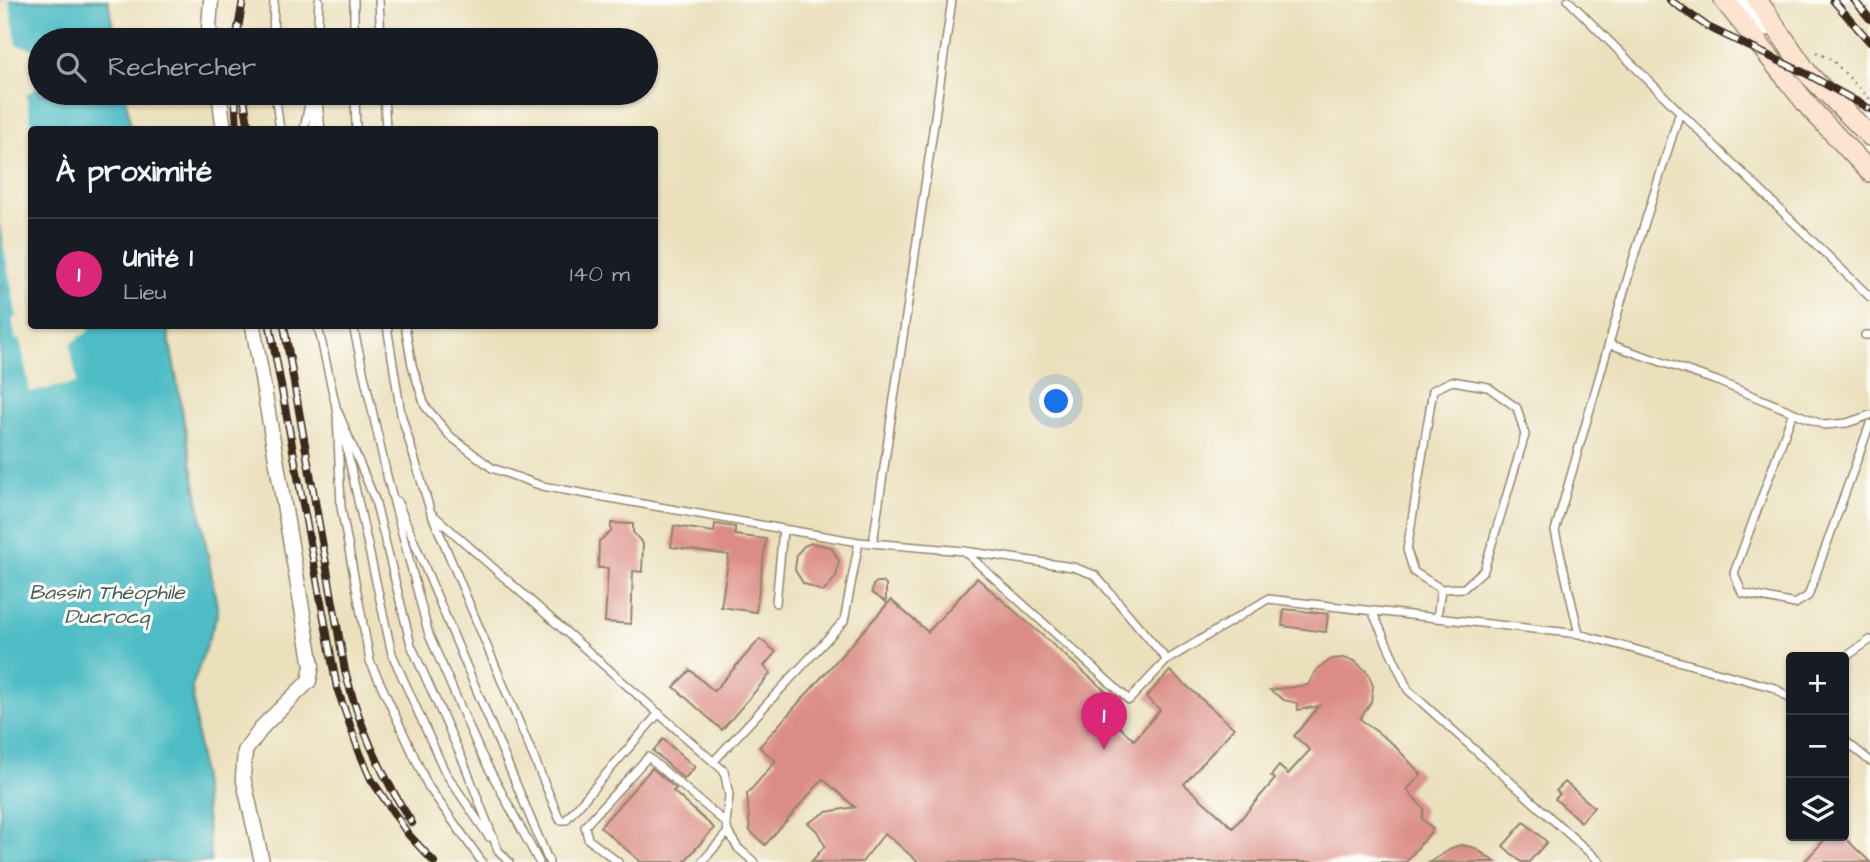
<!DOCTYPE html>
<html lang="fr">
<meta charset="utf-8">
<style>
body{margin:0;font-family:"Architects Daughter",sans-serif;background:#20242c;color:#f1f3f6}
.controls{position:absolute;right:21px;bottom:21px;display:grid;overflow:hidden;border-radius:7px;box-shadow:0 2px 5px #0004}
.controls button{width:63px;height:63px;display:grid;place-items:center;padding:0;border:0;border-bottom:2px solid #363941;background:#171b24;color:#f1f3f6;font:35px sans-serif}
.you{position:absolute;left:1057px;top:402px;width:24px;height:24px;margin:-18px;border:5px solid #fff;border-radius:50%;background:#1a73e8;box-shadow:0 0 0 10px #1a73e833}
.badge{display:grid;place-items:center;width:46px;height:46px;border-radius:50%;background:#db2777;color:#fff;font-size:23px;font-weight:700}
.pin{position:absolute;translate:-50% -58px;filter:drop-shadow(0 2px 4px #0008)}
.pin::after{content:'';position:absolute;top:37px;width:24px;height:21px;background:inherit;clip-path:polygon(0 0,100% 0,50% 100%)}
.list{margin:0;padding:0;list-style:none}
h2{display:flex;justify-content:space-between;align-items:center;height:91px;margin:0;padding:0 28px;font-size:30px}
h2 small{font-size:23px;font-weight:400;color:#9ea1a6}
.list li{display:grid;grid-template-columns:46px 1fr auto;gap:21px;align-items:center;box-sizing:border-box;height:112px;padding:0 28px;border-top:2px solid #363941}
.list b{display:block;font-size:26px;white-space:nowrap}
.list p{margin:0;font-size:23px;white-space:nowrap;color:#9ea1a6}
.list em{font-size:23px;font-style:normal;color:#9ea1a6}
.icon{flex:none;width:38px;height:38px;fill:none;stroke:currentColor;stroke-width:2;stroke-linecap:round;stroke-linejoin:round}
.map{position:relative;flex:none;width:1870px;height:862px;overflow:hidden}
.search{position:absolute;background:#171b24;box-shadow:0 2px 5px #0004;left:28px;top:28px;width:630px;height:77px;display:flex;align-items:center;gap:18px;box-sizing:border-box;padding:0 24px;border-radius:38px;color:#9ea1a6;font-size:26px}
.panel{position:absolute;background:#171b24;box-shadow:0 2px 5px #0004;left:28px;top:126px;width:630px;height:203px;border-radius:7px}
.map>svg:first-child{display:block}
</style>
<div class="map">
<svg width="1870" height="862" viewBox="0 0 1870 862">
<rect width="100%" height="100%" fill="#fdfcf7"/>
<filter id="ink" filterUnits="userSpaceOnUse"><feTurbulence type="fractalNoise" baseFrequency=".0143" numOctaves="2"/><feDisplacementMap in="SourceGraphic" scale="14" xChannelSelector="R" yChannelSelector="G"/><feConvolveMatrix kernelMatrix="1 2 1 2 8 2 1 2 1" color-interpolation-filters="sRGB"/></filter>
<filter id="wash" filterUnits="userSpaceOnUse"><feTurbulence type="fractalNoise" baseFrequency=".00686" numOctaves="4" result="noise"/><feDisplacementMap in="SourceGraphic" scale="28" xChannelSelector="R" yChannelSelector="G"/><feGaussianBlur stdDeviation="1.57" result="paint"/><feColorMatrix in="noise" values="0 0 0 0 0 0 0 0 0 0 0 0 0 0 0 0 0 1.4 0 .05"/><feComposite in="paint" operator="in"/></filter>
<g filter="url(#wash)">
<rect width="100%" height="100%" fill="#ebe0bc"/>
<path fill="#4ebcc5" stroke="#447372" stroke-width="2" d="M 0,0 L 108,0 L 115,40 L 40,40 L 40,93 L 125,93 L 131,129 L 32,130 L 32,326 L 167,326 L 218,612 L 192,687 L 211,862 L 0,862 Z"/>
<path fill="#ebe0bc" d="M 0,0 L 9,0 L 17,45 L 38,50 L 40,60 L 40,85 L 26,95 L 32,129 L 32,326 L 88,326 L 89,331 L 70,344 L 77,383 L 30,392 L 20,338 L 16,341 L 12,318 L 17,318 L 0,224 Z"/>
<g id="blocks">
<path fill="#dc8c86" d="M 611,523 L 633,524 L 633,532 L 643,544 L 642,572 L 633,571 L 631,624 L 605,622 L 608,568 L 598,568 L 599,541 L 611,532 Z
M 715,524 L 735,527 L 735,535 L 766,539 L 756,612 L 721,607 L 729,555 L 671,547 L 674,526 L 714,532 Z
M 811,543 L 831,547 L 839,561 L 836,577 L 823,592 L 803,583 L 795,570 L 797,554 L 804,546 Z
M 977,578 L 1110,695 L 1099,708 L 1134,740 L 1160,710 L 1146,697 L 1170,671 L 1234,728 L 1184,784 L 1233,828 L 1275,779 L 1271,776 L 1279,766 L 1288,774 L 1310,750 L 1294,736 L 1319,706 L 1298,710 L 1297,703 L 1284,700 L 1270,690 L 1308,685 L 1317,669 L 1332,659 L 1343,658 L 1355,661 L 1368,673 L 1373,686 L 1371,702 L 1360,719 L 1393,744 L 1421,774 L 1407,790 L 1424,809 L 1422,819 L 1433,829 L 1406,862 L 918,862 L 885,833 L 862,862 L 811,862 L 825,846 L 817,831 L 808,823 L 826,812 L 855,807 L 823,779 L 765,845 L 750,831 L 747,794 L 776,761 L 759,747 L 891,600 L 928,632 Z
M 877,582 L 882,582 L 886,585 L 886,602 L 872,593 L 873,585 Z
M 1284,609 L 1328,614 L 1326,632 L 1282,626 Z
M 760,639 L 776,652 L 764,666 L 771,673 L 722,730 L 674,687 L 690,670 L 714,691 Z
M 663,739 L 695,767 L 684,779 L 653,751 Z
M 652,768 L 676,789 L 673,791 L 714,828 L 684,862 L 641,862 L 600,827 Z
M 1565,782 L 1594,807 L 1581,822 L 1555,799 L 1560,794 L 1556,791 Z
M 1524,822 L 1547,842 L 1529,862 L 1521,862 L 1503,846 Z
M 1828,836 L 1843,836 L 1870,862 L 1804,862 Z
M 1461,845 L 1475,848 L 1495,862 L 1430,862 L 1454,847 Z"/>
</g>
</g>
<g filter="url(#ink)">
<use href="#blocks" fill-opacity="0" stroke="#93856d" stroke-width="2"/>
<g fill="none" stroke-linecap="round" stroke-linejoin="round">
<g stroke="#93856d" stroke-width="10">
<path id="service" d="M 354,0 L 354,40
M 379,0 L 381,40
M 1568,0 L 1680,112 L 1633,260 L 1555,531 L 1579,634
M 273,40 L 274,0
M 317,40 L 319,0
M 275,93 L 280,130
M 317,93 L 321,130
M 355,93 L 356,130
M 384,93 L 386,130
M 1680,112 L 1870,297
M 304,130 L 311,93
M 313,130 L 314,99
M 318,326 L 336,407 L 375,500 L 411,645 L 464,763 L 498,850 L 509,862
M 353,326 L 387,476 L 429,635 L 480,752 L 539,862
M 387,326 L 401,414 L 431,513 L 724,771 L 729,795 L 726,823 L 728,832 L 738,848 L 754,862
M 405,326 L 412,365 L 425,406 L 450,436 L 492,468 L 542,486 L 783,529
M 1865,335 L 1870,335
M 1609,344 L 1717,381 L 1824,425 L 1847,423 L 1870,415
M 1793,412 L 1734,573 L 1742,593 L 1795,604 L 1808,596 L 1870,424
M 337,414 L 341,507 L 370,661 L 428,786 L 482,862
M 342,428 L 392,654 L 445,772 L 489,837
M 397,501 L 549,862
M 432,515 L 560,820 L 566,820 L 659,713
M 873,543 L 952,0
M 964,551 L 1073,567 L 1095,575 L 1167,660
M 776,603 L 783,529 L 859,542
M 1372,611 L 1408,690 L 1600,862
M 1437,618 L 1441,589 L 1464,588 L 1484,570 L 1525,435 L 1517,408 L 1488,387 L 1452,381 L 1433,390 L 1407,550 L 1414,572 L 1441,589
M 1844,658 L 1870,640
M 1844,740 L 1870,761
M 714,761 L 844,621 L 859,542 L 964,551 L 1129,700 L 1167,660 L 1268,599 L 1579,634 L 1775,688 L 1791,700
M 618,862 L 588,839 L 585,826 L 648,757 L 726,823
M 702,862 L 728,832"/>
</g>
<g stroke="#93856d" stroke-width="17">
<path id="minor" d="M 1744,0 L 1766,29
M 211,40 L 209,27 L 211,0
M 219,93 L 224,130
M 253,326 L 312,666 L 309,681 L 264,725 L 245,751 L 243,777 L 262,862"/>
</g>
<g stroke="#93856d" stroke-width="22">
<path id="secondary" d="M 1724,0 L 1809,107 L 1870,172
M 1757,0 L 1809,75 L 1870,136"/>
</g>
<path stroke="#93856d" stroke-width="2.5" stroke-dasharray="2 5" stroke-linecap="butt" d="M 1816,52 L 1832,60 L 1870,99"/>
<use href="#service" stroke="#fff" stroke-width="7"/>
<use href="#minor" stroke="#fff" stroke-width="14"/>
<use href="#secondary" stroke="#fde4d0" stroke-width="19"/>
<g stroke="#3b2a1e" stroke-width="8">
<path id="rail" d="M 1670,0 L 1708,27 L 1809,75 L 1870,109
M 1833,0 L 1870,42
M 1854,0 L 1870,19
M 236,40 L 243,0
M 235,93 L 237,130
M 243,93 L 249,130
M 270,326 L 337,688 L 359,751 L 371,779 L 408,834 L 434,862
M 284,326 L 345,671 C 359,726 381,775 412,823"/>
</g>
<use href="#rail" stroke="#fdfcf7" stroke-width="5" stroke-dasharray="16" stroke-linecap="butt"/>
</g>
</g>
<g text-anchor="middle" stroke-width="6" stroke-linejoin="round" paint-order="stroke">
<g font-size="21" font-style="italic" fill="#425d58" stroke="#fdfcf7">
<text x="107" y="599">Bassin Théophile<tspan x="107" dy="24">Ducrocq</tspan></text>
</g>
</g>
</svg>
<div class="controls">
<button>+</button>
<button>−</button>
<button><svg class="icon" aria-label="layers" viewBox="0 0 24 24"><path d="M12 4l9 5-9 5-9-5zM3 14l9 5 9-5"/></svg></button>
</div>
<div class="you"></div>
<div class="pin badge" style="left:1104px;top:750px">1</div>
<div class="search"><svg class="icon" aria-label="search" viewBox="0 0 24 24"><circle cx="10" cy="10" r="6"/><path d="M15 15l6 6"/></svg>Rechercher</div>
<section class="panel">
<h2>À proximité<small></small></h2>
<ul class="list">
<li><span class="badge">1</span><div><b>Unité 1</b><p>Lieu</p></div><em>140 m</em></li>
</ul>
</section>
</div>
